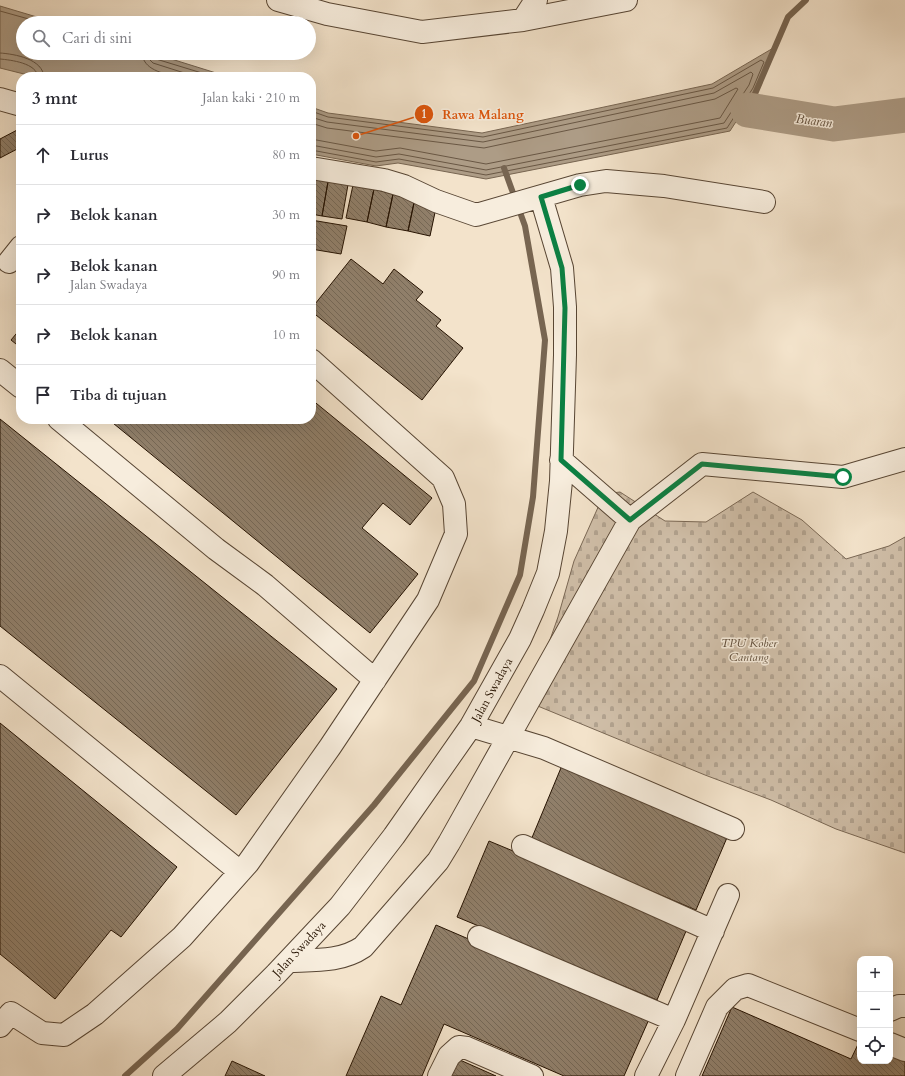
<!DOCTYPE html>
<html lang="id">
<meta charset="utf-8">
<style>
body{margin:0;font-family:Cardo,serif;background:#f2f2f3;color:#2b2b33}
.controls{position:absolute;right:12px;bottom:12px;display:grid;overflow:hidden;border-radius:8px;box-shadow:0 4px 16px #0002}
.controls button{width:36px;height:36px;display:grid;place-items:center;padding:0;border:0;border-bottom:1px solid #e1e1e2;background:#fff;color:#2b2b33;font:20px sans-serif}
.stop{position:absolute;width:12px;height:12px;margin:-9px;border:3px solid #0b8043;border-radius:50%;background:#fff}
.stop.end{background:#0b8043;border-color:#fff;box-shadow:0 1px 4px #0008}
.list{margin:0;padding:0;list-style:none}
h2{display:flex;justify-content:space-between;align-items:center;height:52px;margin:0;padding:0 16px;font-size:17px}
h2 small{font-size:13px;font-weight:400;color:#7c7c81}
.list li{display:grid;grid-template-columns:26px 1fr auto;gap:12px;align-items:center;box-sizing:border-box;height:60px;padding:0 16px;border-top:1px solid #e1e1e2}
.list b{display:block;font-size:15px;white-space:nowrap}
.list p{margin:0;font-size:13px;white-space:nowrap;color:#7c7c81}
.list em{font-size:13px;font-style:normal;color:#7c7c81}
.icon{flex:none;width:22px;height:22px;fill:none;stroke:currentColor;stroke-width:2;stroke-linecap:round;stroke-linejoin:round}
.map{position:relative;flex:none;width:905px;height:1076px;overflow:hidden}
.search{position:absolute;background:#fff;box-shadow:0 4px 16px #0002;left:16px;top:16px;width:300px;height:44px;display:flex;align-items:center;gap:10px;box-sizing:border-box;padding:0 14px;border-radius:22px;color:#7c7c81;font-size:15px}
.panel{position:absolute;background:#fff;box-shadow:0 4px 16px #0002;left:16px;top:72px;width:300px;height:352px;border-radius:16px}
.map>svg:first-child{display:block}
</style>
<div class="map">
<svg width="905" height="1076" viewBox="0 0 905 1076">
<defs>
<pattern id="cemetery-stones" width="16" height="16" patternUnits="userSpaceOnUse"><rect width="16" height="16" fill="#d0bfa9"/><path d="M2 7V4a2 2 0 0 1 4 0v3zM10 15v-3a2 2 0 0 1 4 0v3z" fill="#b2a390"/></pattern>
<pattern id="building-back-hatch" width="6" height="6" patternUnits="userSpaceOnUse"><rect width="6" height="6" fill="#907f6a"/><path d="M-1 5l2 2M0 0l6 6M5-1l2 2" fill="none" stroke="#756755"/></pattern>
</defs>
<rect width="100%" height="100%" fill="#f3e3cb"/>
<filter id="stains"><feTurbulence type="fractalNoise" baseFrequency=".005" numOctaves="4"/><feColorMatrix values="0 0 0 0 .2 0 0 0 0 .09 0 0 0 0 .02 0 0 0 .5 -.17"/></filter>
<radialGradient id="worn" r=".72"><stop offset=".6" stop-color="#630" stop-opacity="0"/><stop offset="1" stop-color="#630" stop-opacity=".3"/></radialGradient>
<path fill="url(#cemetery-stones)" stroke="#7a6855" d="M 620,492 L 665,521 L 706,522 L 753,492 L 802,520 L 846,559 L 889,546 L 905,537 L 905,853 L 836,829 L 771,800 L 705,775 L 528,702 L 558,617 L 574,561 L 604,494 Z"/>
<path fill="#ad9c86" stroke="#776551" d="M 0,6 L 57,23 L 23,23 L 23,53 L 152,53 L 229,77 L 36,77 L 0,68 Z
M 775,47 L 757,89 L 730,131 L 486,179 L 398,163 L 376,166 L 311,154 L 311,107 L 328,113 L 482,133 L 712,84 Z"/>
<g fill="none" stroke-linecap="round" stroke-linejoin="round">
<path stroke="#695744" stroke-width="1" d="M 0,11 L 43,23
M 0,53 C 15,54 43,59 44,77
M 142,53 C 143,70 163,73 176,77
M 148,53 L 149,59 L 153,63 L 197,77
M 153,53 L 156,59 L 215,77
M 0,59 C 11,60 37,63 38,77
M 311,111 L 328,117 L 483,137 L 713,88 L 761,60 L 764,62 L 753,88 L 727,128 L 486,175 L 399,159 L 376,162 L 311,150
M 311,117 L 327,122 L 483,142 L 714,93 L 751,72 L 753,74 L 749,85 L 724,123 L 486,170 L 399,154 L 376,157 L 311,145
M 311,123 L 327,128 L 484,148 L 715,99 L 736,88 L 738,89 L 720,118 L 486,164 L 400,148 L 376,151 L 311,139"/>
<path stroke="#776551" stroke-width="6" d="M 735,113 L 748,110 L 788,17 L 806,0
M 125,1076 L 177,1029 L 374,805 L 474,681 L 520,575 L 533,497 L 545,340 L 525,226 L 504,168"/>
<path stroke="#ad9c86" stroke-width="35" d="M 748,110 L 834,124 L 905,115"/>
</g>
<path fill="url(#building-back-hatch)" stroke="#251201" d="M 21,128 L 21,147 L 0,158 L 0,139 Z
M 312,173 L 329,176 L 322,216 L 311,214 Z
M 329,176 L 349,179 L 342,219 L 322,216 Z
M 353,185 L 374,189 L 367,222 L 346,218 Z
M 374,189 L 393,194 L 386,227 L 367,222 Z
M 393,194 L 415,198 L 408,231 L 386,227 Z
M 415,198 L 437,203 L 430,236 L 408,231 Z
M 311,220 L 347,226 L 341,254 L 311,249 Z
M 351,259 L 383,284 L 394,269 L 423,292 L 416,300 L 441,320 L 436,326 L 463,348 L 422,400 L 311,311 L 311,309 Z
M 21,328 L 21,348 L 11,340 Z
M 311,399 L 432,498 L 410,525 L 383,503 L 362,528 L 418,574 L 370,633 L 108,419 L 311,419 Z
M 0,419 L 337,689 L 236,815 L 0,626 Z
M 0,723 L 177,867 L 121,937 L 111,930 L 55,999 L 0,954 Z
M 563,763 L 729,833 L 696,910 L 531,840 Z
M 489,841 L 689,924 L 657,1000 L 457,917 Z
M 436,925 L 650,1017 L 624,1076 L 564,1076 L 444,1024 L 422,1076 L 346,1076 L 381,996 L 401,1005 Z
M 732,1007 L 851,1059 L 860,1040 L 860,1061 L 890,1061 L 890,1053 L 905,1059 L 905,1076 L 702,1076 Z
M 451,1056 L 496,1076 L 442,1076 Z
M 232,1061 L 265,1076 L 225,1076 Z"/>
<g fill="none" stroke-linecap="round" stroke-linejoin="round">
<g stroke="#584634" stroke-width="24">
<path id="minor" d="M 278,0 L 327,14 L 422,32 L 523,20 L 626,0
M 523,20 L 536,0
M 0,99 L 21,105
M 311,168 L 384,180 L 404,186 L 436,201 L 476,215 L 580,185 L 606,181 L 664,186 L 764,202
M 9,262 L 21,247
M 0,370 L 21,387
M 59,419 L 216,549 L 265,585 L 375,680
M 561,460 L 630,520
M 0,676 L 240,872
M 471,726 L 544,748 L 733,829
M 523,846 L 713,931
M 479,937 L 674,1020
M 289,961 C 315,960 341,962 363,947 L 438,861 L 449,843 L 630,520 L 702,464 L 843,477 L 905,459
M 890,1010 L 899,1006 L 905,1006
M 0,1026 L 11,1013 L 42,1033 L 64,1035 L 95,1014 L 182,937 L 248,863 L 330,747 L 428,600 L 456,534 L 454,504 L 443,478 L 311,360
M 890,1044 L 905,1050
M 164,1076 L 228,1022 L 276,974 L 340,906 L 394,836 L 471,726 L 520,639 L 533,610 L 548,573 L 556,531 L 561,481 L 565,355 L 565,307 L 562,268 L 541,197
M 439,1076 L 449,1056 L 459,1047 L 467,1048 L 532,1076
M 646,1076 L 674,1020 L 728,895
M 687,1076 L 717,1007 L 735,989 L 748,985 L 860,1030"/>
</g>
<use href="#minor" stroke="#f7eddd" stroke-width="22"/>
</g>
<g fill="none" stroke-linecap="round" stroke-linejoin="round">
<path stroke="#0b8043" stroke-width="5" d="M 580,185 L 541,197 L 562,268 L 565,308 L 561,460 L 630,520 L 702,464 L 843,477"/>
</g>
<g text-anchor="middle" stroke-width="3" stroke-linejoin="round" paint-order="stroke">
<g font-size="12" font-style="italic" fill="#614f3c" stroke="#f7eddd">
<text x="749" y="647">TPU Kober<tspan x="749" dy="14">Cantang</tspan></text>
</g>
<g font-size="12" fill="#251201" stroke="#f7eddd">
<text transform="translate(492 690) rotate(-61)" y="4">Jalan Swadaya</text>
<text transform="translate(299 949) rotate(-47)" y="4">Jalan Swadaya</text>
</g>
<g font-size="13" font-style="italic" fill="#62503d" stroke="#f7eddd">
<text transform="translate(814 120) rotate(7)" y="5">Buaran</text>
</g>
</g>
<path fill="none" stroke="#de550b" stroke-width="1.5" d="M356 136L424 114"/>
<g fill="#de550b" stroke="#f7eddd" stroke-width="1.5">
<circle cx="356" cy="136" r="4"/>
<circle cx="424" cy="114" r="10"/>
</g>
<g font-size="12" text-anchor="middle" font-weight="bold" fill="#fff">
<text x="424" y="118">1</text>
</g>
<g font-size="13" text-anchor="middle" font-weight="bold" fill="#de550b" stroke="#f7eddd" stroke-width="3" stroke-linejoin="round" paint-order="stroke">
<text x="483" y="119">Rawa Malang</text>
</g>
<rect width="100%" height="100%" filter="url(#stains)"/>
<rect width="100%" height="100%" fill="url(#worn)"/>
</svg>
<div class="controls">
<button>+</button>
<button>−</button>
<button><svg class="icon" aria-label="locate" viewBox="0 0 24 24"><circle cx="12" cy="12" r="6"/><path d="M12 2v4M12 18v4M2 12h4M18 12h4"/></svg></button>
</div>
<div class="stop" style="left:843px;top:477px"></div>
<div class="stop end" style="left:580px;top:185px"></div>
<div class="search"><svg class="icon" aria-label="search" viewBox="0 0 24 24"><circle cx="10" cy="10" r="6"/><path d="M15 15l6 6"/></svg>Cari di sini</div>
<section class="panel">
<h2>3 mnt<small>Jalan kaki · 210 m</small></h2>
<ul class="list">
<li><svg class="icon" aria-label="ahead" viewBox="0 0 24 24"><path d="M12 20V5M6 11l6-6 6 6"/></svg><div><b>Lurus</b></div><em>80 m</em></li>
<li><svg class="icon" aria-label="right" viewBox="0 0 24 24"><path d="M7 20v-9h11M14 6l5 5-5 5"/></svg><div><b>Belok kanan</b></div><em>30 m</em></li>
<li><svg class="icon" aria-label="right" viewBox="0 0 24 24"><path d="M7 20v-9h11M14 6l5 5-5 5"/></svg><div><b>Belok kanan</b><p>Jalan Swadaya</p></div><em>90 m</em></li>
<li><svg class="icon" aria-label="right" viewBox="0 0 24 24"><path d="M7 20v-9h11M14 6l5 5-5 5"/></svg><div><b>Belok kanan</b></div><em>10 m</em></li>
<li><svg class="icon" aria-label="arrive" viewBox="0 0 24 24"><path d="M6 21V4h12l-3 4 3 4H6"/></svg><div><b>Tiba di tujuan</b></div></li>
</ul>
</section>
</div>
